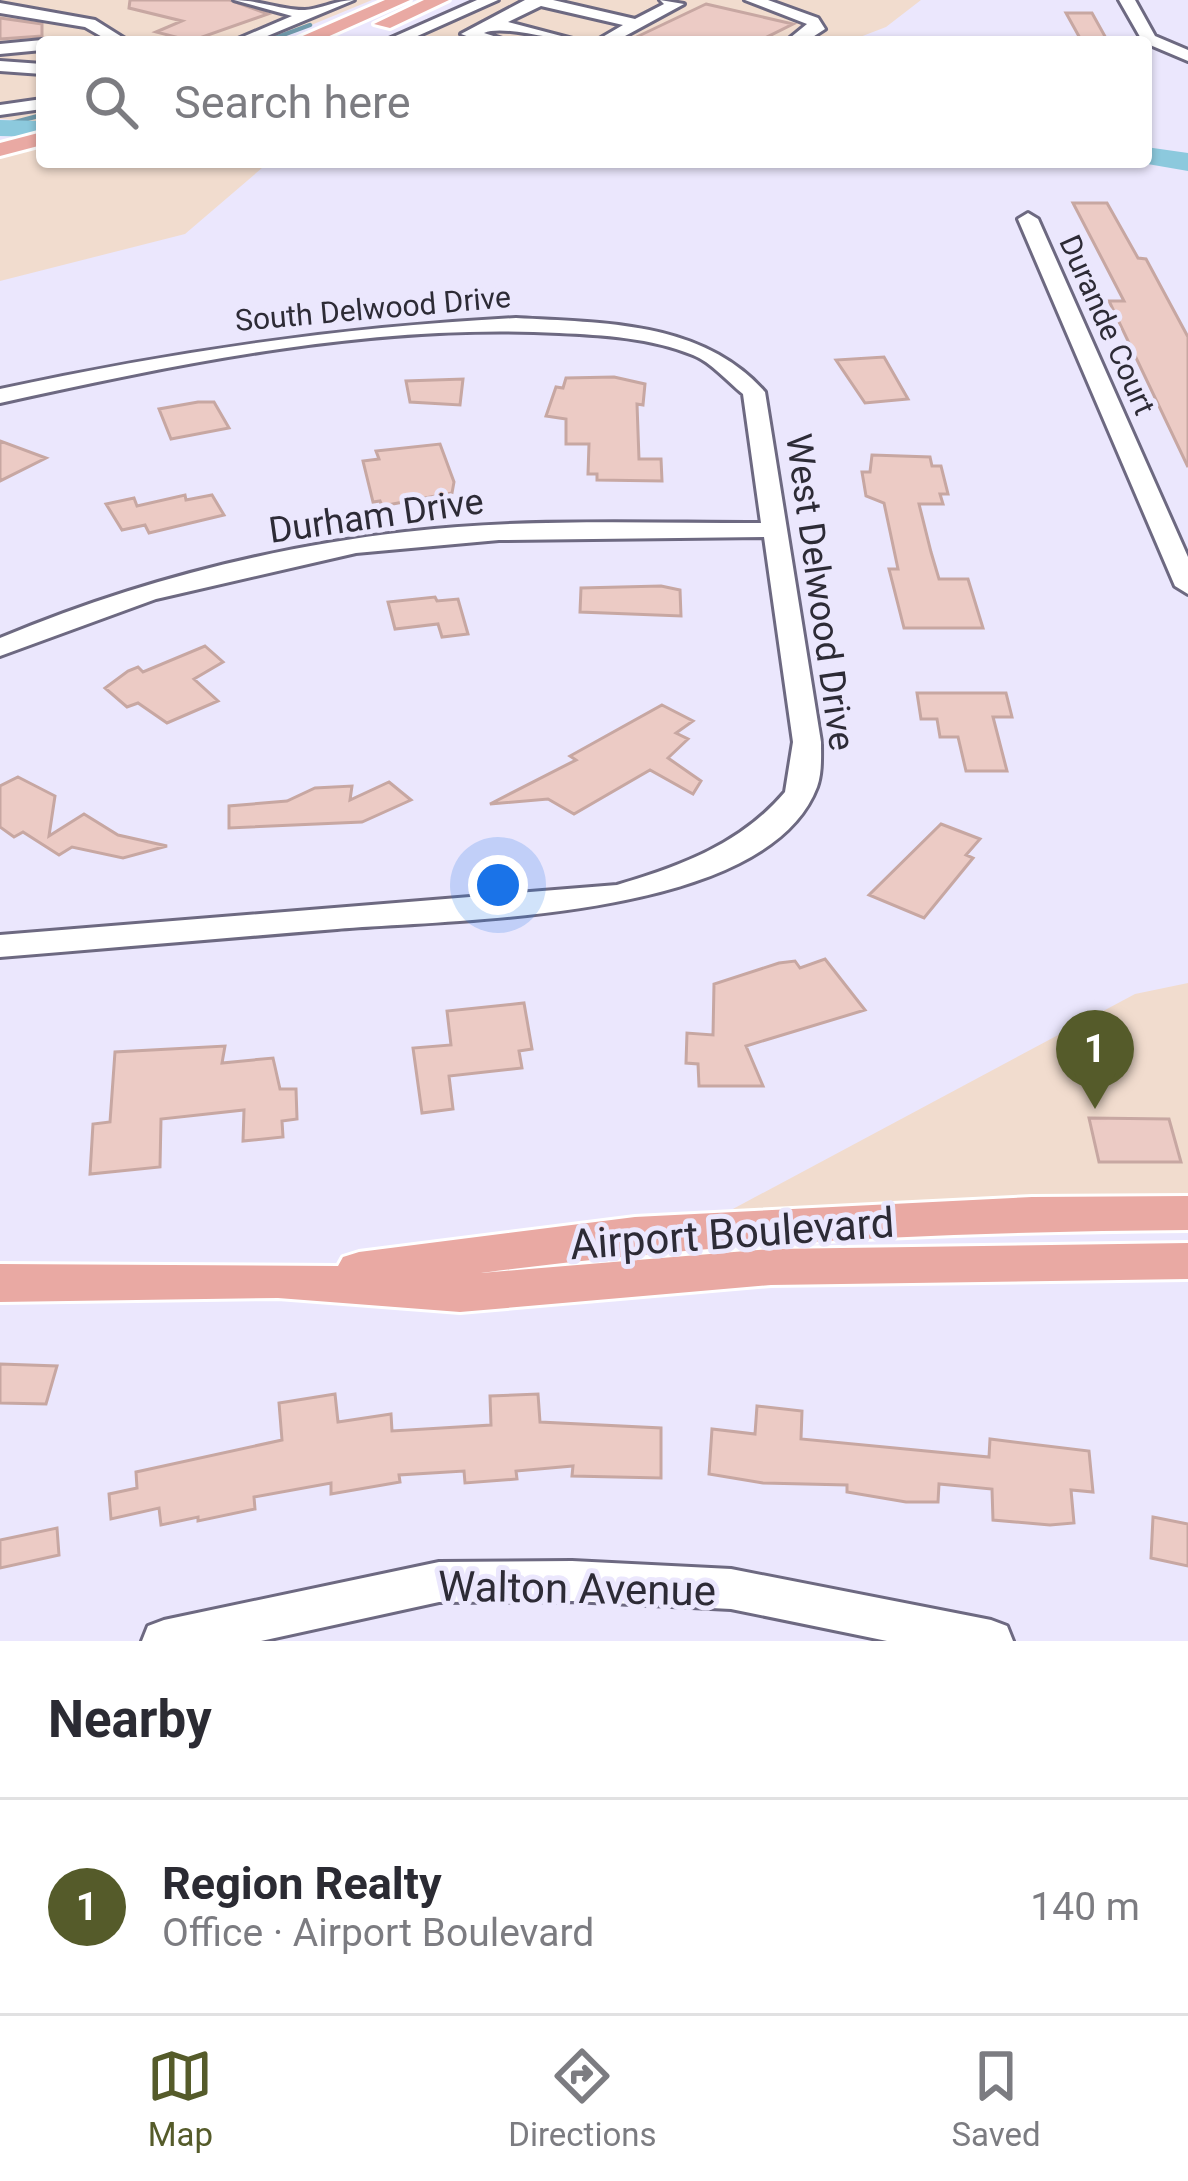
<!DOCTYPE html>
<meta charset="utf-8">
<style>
body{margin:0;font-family:Roboto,sans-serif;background:#f7f7f7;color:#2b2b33}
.you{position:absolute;left:498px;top:885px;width:42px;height:42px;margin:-30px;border:9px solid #fff;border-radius:50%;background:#1a73e8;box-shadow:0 0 0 18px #1a73e833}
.badge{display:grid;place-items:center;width:78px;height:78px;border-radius:50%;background:#555b2a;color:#fff;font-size:39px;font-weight:700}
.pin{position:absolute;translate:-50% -99px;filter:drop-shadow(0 3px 6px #0008)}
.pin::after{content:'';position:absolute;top:63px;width:42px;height:36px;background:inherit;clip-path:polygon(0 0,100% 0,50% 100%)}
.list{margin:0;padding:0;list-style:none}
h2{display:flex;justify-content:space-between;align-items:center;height:156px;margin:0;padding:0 48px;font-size:51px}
h2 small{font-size:39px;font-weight:400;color:#7c7c81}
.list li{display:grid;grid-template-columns:78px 1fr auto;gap:36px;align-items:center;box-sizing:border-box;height:216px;padding:0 48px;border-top:3px solid #e1e1e2}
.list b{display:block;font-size:45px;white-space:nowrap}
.list p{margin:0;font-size:39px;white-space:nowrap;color:#7c7c81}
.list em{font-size:39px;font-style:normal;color:#7c7c81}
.icon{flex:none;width:66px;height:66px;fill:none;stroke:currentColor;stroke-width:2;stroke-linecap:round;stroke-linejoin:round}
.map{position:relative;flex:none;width:1188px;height:1641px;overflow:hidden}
.search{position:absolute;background:#fff;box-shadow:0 3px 9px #0004;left:36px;right:36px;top:36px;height:132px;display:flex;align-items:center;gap:30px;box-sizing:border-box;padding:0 42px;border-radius:12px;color:#7c7c81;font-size:45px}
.sheet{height:372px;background:#fff}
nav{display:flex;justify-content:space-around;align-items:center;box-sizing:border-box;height:168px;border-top:3px solid #e1e1e2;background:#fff;font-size:33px;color:#7c7c81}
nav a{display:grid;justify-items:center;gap:6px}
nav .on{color:#555b2a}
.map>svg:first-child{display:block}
</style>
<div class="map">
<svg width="1188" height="1641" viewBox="0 0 1188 1641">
<rect width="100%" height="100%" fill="#ebe7fd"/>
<path fill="#f1dcce" d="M 0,0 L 372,0 L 270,42 L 42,42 L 42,122 L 0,119 Z
M 498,0 L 921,0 L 886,27 L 847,42 L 398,42 Z
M 0,142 L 42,143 L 42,162 L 269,162 L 185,234 L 0,281 Z
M 1188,983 L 1188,1196 L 731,1210 L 1135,994 Z"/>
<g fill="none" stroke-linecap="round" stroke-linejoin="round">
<path stroke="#709aab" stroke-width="4.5" d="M 264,42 L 310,25
M 0,126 L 42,115"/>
<path fill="#8cc9dd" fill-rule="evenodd" d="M 0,120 L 42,121 L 42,137 L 0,136 Z
M 1146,147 L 1188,153 L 1188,171 L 1136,162 L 1146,162 Z"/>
</g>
<path fill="#eccbc5" stroke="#c7a7a2" stroke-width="3" d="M 130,0 L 230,0 L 268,14 L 191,41 L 156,32 L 182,21 L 129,8 Z
M 706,4 L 793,24 L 757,42 L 626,42 Z
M 1066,13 L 1092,13 L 1107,40 L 1081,40 Z
M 0,18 L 42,24 L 42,36 L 0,39 Z
M 1073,203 L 1107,203 L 1138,258 L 1146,259 L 1188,337 L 1188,467 L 1109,301 L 1124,301 Z
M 884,357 L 908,399 L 865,403 L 836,360 Z
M 614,377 L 645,384 L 643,405 L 637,404 L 639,459 L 661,459 L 662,481 L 597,480 L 597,474 L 588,474 L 589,444 L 566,444 L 566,419 L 546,416 L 556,387 L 563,388 L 566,378 Z
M 463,379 L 460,405 L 410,402 L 406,381 Z
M 198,402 L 214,402 L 229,428 L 171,439 L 159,409 Z
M 0,441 L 46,458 L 0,481 Z
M 440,444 L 454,482 L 452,493 L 382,506 L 380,501 L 373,502 L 363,461 L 379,459 L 376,451 Z
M 872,455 L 930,457 L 932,466 L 941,466 L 948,494 L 940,494 L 943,504 L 919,504 L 931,552 L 939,579 L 968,579 L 983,628 L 904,628 L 889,569 L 898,569 L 884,503 L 866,496 L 862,472 L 870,472 Z
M 185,495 L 186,500 L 212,495 L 224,515 L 149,533 L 145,525 L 122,530 L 106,504 L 134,498 L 137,506 Z
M 661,586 L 680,590 L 681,616 L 580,612 L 581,588 Z
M 435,597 L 437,601 L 458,599 L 468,634 L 442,637 L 438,624 L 395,629 L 388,602 Z
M 205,646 L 223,662 L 194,679 L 218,701 L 167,723 L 138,703 L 127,707 L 105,688 L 128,671 L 138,667 L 143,672 Z
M 917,693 L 1006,693 L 1012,717 L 993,717 L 1007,771 L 966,771 L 958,737 L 940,737 L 937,719 L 921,719 Z
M 662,705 L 693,721 L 676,733 L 688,739 L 668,758 L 701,781 L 693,794 L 650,770 L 574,814 L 548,799 L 490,804 L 576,760 L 570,756 Z
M 18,777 L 55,796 L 49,836 L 84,814 L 118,835 L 167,846 L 123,858 L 72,847 L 59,855 L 23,832 L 14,837 L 0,827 L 0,786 Z
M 389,782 L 411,800 L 362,822 L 229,828 L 229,806 L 287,801 L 315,788 L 352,786 L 350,800 Z
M 941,824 L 980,839 L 966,855 L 973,858 L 924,918 L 869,895 Z
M 825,959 L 865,1010 L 746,1046 L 763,1086 L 699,1086 L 698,1064 L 686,1063 L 687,1033 L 713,1035 L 714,984 L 779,963 L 795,961 L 800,968 Z
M 524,1003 L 532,1049 L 519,1051 L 522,1068 L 449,1076 L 453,1109 L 422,1113 L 413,1048 L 451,1045 L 447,1011 Z
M 225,1046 L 222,1063 L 273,1058 L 280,1089 L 296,1089 L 297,1119 L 282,1121 L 283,1137 L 243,1141 L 244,1110 L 161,1119 L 160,1167 L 90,1174 L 93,1124 L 110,1122 L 115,1052 Z
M 1089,1118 L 1169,1119 L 1181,1162 L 1099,1162 Z
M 0,1364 L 57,1366 L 46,1404 L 0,1403 Z
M 335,1394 L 338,1422 L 391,1414 L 392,1431 L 491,1425 L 490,1396 L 538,1394 L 540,1422 L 661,1428 L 661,1478 L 572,1476 L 573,1466 L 516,1471 L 517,1479 L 465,1483 L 464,1471 L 399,1475 L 400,1482 L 331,1494 L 331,1483 L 254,1497 L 255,1509 L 198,1521 L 198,1517 L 161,1525 L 159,1508 L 111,1519 L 109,1494 L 137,1488 L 136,1472 L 282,1440 L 279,1403 Z
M 757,1406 L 802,1411 L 801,1439 L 989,1457 L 990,1439 L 1089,1451 L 1093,1492 L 1071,1490 L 1074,1523 L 1050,1525 L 993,1520 L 992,1489 L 939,1484 L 938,1502 L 906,1502 L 847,1492 L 847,1485 L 763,1483 L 709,1474 L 712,1429 L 755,1434 Z
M 1153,1517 L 1188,1524 L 1188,1566 L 1151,1558 Z
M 57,1528 L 59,1555 L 0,1568 L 0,1540 Z"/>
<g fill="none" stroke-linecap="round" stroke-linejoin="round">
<g stroke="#6d6981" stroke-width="6">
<path id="minor" d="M 234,0 C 258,0 282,10 305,10 C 321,9 336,0 354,0 L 253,42 L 231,42 L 292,16 Z
M 477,0 L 498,0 L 404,42 L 382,42 Z
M 525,0 L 553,0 L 635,19 L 664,4 L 660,0 L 684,4 L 614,42 L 594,42 L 623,25 L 541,6 L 508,22 L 584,42 C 558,42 504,24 484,33 L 512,42 L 483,42 L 461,34 Z
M 745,0 L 768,0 L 818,18 L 825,29 L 805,42 L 785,42 L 807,24 Z
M 1119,0 L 1135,0 L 1155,36 L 1188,50 L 1188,61 L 1143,42 Z
M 0,3 L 95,20 L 130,42 L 111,42 L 85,27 L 0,13 Z
M 42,42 L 42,50 L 0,54 L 0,44 L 42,40 L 48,42 Z
M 0,61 L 42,64 L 42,74 L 0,71 Z
M 42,99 L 42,109 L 0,115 L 0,105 Z
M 1028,213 L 1038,219 L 1188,557 L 1188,594 L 1175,586 L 1018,219 Z
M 516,318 C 604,323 703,321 765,392 L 821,742 C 821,757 822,773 817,787 C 766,921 455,919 337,929 C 224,938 112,948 0,957 L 0,935 L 617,885 C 681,866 741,844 785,792 L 793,742 L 764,537 L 499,540 L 356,553 L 156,599 L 0,656 L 0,638 C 129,584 266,548 405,532 C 523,518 643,523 761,523 L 743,394 C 728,382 711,362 693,355 C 651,338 604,335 559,333 C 373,323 181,363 0,403 L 0,389 C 171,352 341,327 516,318 Z
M 572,1561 L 731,1569 L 991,1620 L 1007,1626 L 1013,1641 L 887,1641 L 731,1609 L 572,1601 L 439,1602 L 261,1641 L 142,1641 L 148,1626 L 164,1620 L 439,1562 Z"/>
</g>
<g stroke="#fff" stroke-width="6">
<path id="major" d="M 385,0 L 410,0 L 316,42 L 289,42 Z
M 424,0 L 449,0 L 390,28 L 374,24 Z
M 42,132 L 42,145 L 0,156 L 0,143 Z
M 1188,1196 L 1188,1230 C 952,1232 715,1242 481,1273 L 771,1249 L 1188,1243 L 1188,1279 L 771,1285 L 460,1312 L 278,1298 L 0,1302 L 0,1264 L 338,1266 L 343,1257 L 359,1252 L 635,1217 L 1032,1197 Z"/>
</g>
<use href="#minor" fill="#fff" fill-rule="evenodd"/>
<use href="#major" fill="#e9a9a3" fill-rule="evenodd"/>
</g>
<g text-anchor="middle" stroke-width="10" stroke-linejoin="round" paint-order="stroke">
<g font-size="30" fill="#2d2b36" stroke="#ebe7fd">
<text transform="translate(373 309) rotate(-5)" y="10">South Delwood Drive</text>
<text transform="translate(1107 325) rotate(66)" y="10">Durande Court</text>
</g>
<g font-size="36" fill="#2d2b36" stroke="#ebe7fd">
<text transform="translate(376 515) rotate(-8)" y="13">Durham Drive</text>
<text transform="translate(821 592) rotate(82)" y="13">West Delwood Drive</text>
</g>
<g font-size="42" fill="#2d2b36" stroke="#ebe7fd">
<text transform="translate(732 1233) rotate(-4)" y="15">Airport Boulevard</text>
<text transform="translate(577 1588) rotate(1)" y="15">Walton Avenue</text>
</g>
</g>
</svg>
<div class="you"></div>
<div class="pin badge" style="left:1095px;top:1109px">1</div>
<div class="search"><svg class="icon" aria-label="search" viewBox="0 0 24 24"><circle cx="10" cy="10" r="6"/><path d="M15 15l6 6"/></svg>Search here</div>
</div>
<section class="sheet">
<h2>Nearby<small></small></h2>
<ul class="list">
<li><span class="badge">1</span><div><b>Region Realty</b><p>Office · Airport Boulevard</p></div><em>140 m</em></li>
</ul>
</section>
<nav>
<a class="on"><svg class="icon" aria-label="map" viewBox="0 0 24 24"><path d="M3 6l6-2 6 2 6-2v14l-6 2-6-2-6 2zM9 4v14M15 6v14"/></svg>Map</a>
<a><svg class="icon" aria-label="directions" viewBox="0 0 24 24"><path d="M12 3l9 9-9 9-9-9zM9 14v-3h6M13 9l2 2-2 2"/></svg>Directions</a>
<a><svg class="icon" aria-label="saved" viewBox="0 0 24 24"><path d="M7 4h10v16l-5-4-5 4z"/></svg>Saved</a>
</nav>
